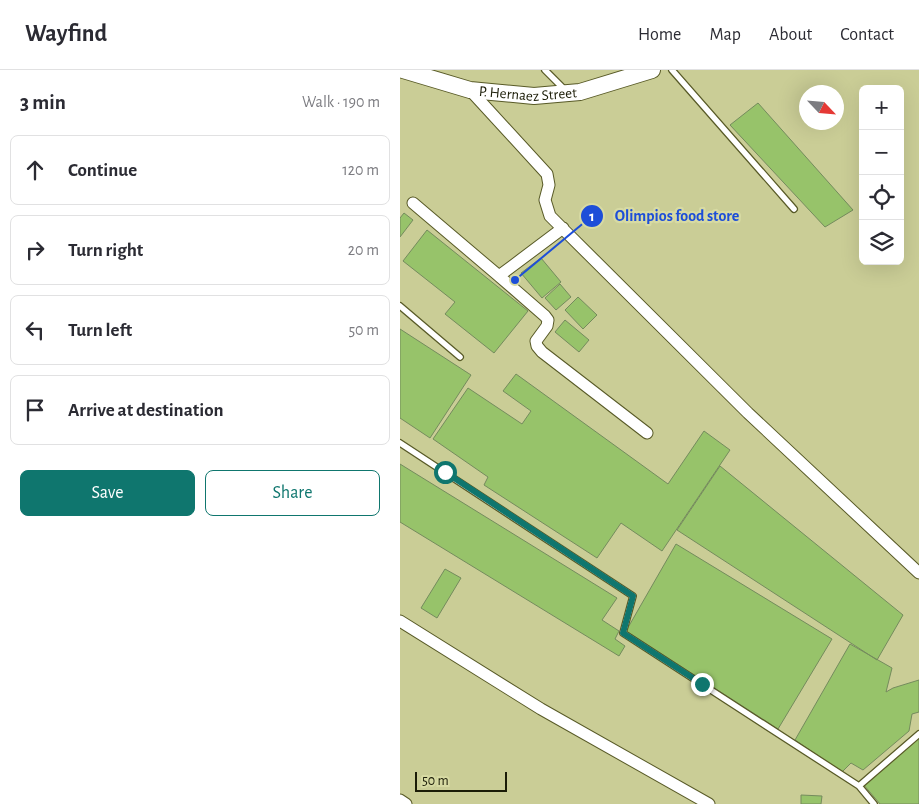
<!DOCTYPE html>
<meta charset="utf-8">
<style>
body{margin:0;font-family:"Alegreya Sans",sans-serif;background:#f7f7f7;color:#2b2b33}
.controls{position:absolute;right:15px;top:15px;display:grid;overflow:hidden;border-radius:8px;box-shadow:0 5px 20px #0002}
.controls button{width:45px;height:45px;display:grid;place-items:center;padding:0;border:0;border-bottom:1px solid #e1e1e2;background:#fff;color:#2b2b33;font:25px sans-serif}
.compass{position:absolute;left:399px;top:15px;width:45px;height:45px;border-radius:50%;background:#fff;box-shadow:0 5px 20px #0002;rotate:116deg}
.scale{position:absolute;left:15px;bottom:12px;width:92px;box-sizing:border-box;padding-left:5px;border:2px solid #1b1c07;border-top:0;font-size:14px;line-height:18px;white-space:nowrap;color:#1b1c07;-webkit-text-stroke:4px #d7daa3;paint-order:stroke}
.stop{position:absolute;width:15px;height:15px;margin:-11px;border:4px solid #0f766e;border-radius:50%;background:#fff}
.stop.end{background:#0f766e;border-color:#fff;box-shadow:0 1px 5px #0008}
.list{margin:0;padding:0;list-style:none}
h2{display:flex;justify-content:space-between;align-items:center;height:65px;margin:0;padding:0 20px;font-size:21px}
h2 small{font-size:16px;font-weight:400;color:#7c7c81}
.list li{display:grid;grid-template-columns:32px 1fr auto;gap:15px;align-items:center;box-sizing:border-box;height:70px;margin:0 10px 10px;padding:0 10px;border:1px solid #e1e1e2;border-radius:8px}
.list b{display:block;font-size:19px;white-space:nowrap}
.list em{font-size:16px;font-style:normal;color:#7c7c81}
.actions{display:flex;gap:10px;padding:15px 20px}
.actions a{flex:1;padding:11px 0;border:1px solid #0f766e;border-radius:8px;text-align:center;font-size:18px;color:#0f766e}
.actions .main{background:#0f766e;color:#fff}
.icon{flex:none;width:28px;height:28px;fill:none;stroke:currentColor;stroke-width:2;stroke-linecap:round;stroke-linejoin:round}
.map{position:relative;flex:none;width:519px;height:734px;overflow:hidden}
header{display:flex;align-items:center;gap:30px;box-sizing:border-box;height:70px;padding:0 25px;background:#fff;border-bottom:1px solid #e1e1e2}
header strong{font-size:24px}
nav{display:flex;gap:28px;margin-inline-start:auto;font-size:18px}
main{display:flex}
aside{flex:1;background:#fff}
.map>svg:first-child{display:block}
</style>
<header>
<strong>Wayfind</strong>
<nav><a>Home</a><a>Map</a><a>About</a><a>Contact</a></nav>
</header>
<main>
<aside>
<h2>3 min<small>Walk · 190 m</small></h2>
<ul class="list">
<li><svg class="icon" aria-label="ahead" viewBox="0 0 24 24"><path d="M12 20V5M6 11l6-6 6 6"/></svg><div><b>Continue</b></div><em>120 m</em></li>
<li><svg class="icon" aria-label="right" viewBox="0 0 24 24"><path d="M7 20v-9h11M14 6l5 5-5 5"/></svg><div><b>Turn right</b></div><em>20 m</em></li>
<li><svg class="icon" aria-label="left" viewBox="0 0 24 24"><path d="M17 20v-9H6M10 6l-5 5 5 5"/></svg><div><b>Turn left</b></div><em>50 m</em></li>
<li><svg class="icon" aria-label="arrive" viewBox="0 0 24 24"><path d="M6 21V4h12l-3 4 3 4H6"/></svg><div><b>Arrive at destination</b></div></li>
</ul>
<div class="actions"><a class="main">Save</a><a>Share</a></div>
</aside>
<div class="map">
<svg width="519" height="734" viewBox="0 0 519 734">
<rect width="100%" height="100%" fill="#cacd96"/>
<path fill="#97c36a" stroke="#748b5d" d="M 358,33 L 453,140 L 425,157 L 330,55 Z
M 4,143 L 13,150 L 0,167 L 0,148 Z
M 27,160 L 128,241 L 94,283 L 45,244 L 55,232 L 3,191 Z
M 141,188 L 161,212 L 142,228 L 121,203 Z
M 160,214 L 171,227 L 156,240 L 145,228 Z
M 178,227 L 197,245 L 183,259 L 165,240 Z
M 165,250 L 189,270 L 179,282 L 155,262 Z
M 0,259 L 71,305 L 30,368 L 0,348 Z
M 116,304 L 268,414 L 304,361 L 330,380 L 262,481 L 221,453 L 197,488 L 84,415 L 88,407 L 33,369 L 68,318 L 122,354 L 131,341 L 103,321 Z
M 0,394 L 217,528 L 202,550 L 219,561 L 215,569 L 225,576 L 219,586 L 0,452 Z
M 320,396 L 503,545 L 477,590 L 277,460 Z
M 276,474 L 432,569 L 378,659 L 226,561 Z
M 45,499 L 61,508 L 37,548 L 21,538 Z
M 450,574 L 492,598 L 486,622 L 493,618 L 519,610 L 519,642 L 512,644 L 509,661 L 463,700 L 451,693 L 442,702 L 395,670 Z
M 519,666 L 519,734 L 480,734 L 463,714 Z
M 401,725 L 422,726 L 421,734 L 401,734 Z"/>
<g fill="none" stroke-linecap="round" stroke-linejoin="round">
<g stroke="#585a27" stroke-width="8">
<path id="lane" d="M 145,0 L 165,20
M 272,0 L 394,139
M 0,236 L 60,287
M 0,373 L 233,526 L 223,563 L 459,716 L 474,734
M 459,716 L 519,664"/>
</g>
<g stroke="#585a27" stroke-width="13">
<path id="street" d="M 70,20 L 147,104 L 149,115 L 145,130 L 150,146 L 348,343 L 519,503
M 13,133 L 99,206 L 163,158
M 99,206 L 145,246 L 148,250 L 147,256 L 136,271 L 137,276 L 142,282 L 247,363
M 0,551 L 141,639 L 309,734
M 0,730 L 6,734"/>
</g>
<g stroke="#585a27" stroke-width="18">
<g id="secondary">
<path id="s1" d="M 3,0 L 70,20 L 134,26 L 180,22 L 252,0"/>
</g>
</g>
<use href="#lane" stroke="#fff" stroke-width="5.5"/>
<use href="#street" stroke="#fff" stroke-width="11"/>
<use href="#secondary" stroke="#fff" stroke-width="16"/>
</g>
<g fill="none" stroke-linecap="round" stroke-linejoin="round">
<path stroke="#0f766e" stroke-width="6" d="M 45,402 L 233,526 L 223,563 L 302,614"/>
</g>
<g text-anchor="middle" stroke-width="4.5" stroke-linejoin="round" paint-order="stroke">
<g font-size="15" fill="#1b1c07" stroke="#d7daa3">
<text dy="5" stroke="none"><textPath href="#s1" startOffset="128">P. Hernaez Street</textPath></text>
</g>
</g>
<path fill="none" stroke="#1d4ed8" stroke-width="2" d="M115 210L192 146"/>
<g fill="#1d4ed8" stroke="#d7daa3" stroke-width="2">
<circle cx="115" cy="210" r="5"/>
<circle cx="192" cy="146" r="12"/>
</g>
<g font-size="15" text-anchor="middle" font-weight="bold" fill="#fff">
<text x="192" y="151">1</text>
</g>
<g font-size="16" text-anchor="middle" font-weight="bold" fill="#1d4ed8" stroke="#d7daa3" stroke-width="4.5" stroke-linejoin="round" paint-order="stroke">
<text x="277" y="151">Olimpios food store</text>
</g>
</svg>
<div class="controls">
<button>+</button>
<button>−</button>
<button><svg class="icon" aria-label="locate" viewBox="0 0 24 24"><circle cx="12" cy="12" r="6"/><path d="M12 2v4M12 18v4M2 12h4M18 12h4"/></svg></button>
<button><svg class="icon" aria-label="layers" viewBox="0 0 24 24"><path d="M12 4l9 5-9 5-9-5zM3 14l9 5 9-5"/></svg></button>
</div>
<svg class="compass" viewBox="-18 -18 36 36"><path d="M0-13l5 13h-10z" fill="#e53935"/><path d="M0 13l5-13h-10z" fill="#7c7c81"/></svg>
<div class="scale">50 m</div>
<div class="stop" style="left:45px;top:402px"></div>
<div class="stop end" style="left:302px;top:614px"></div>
</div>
</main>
